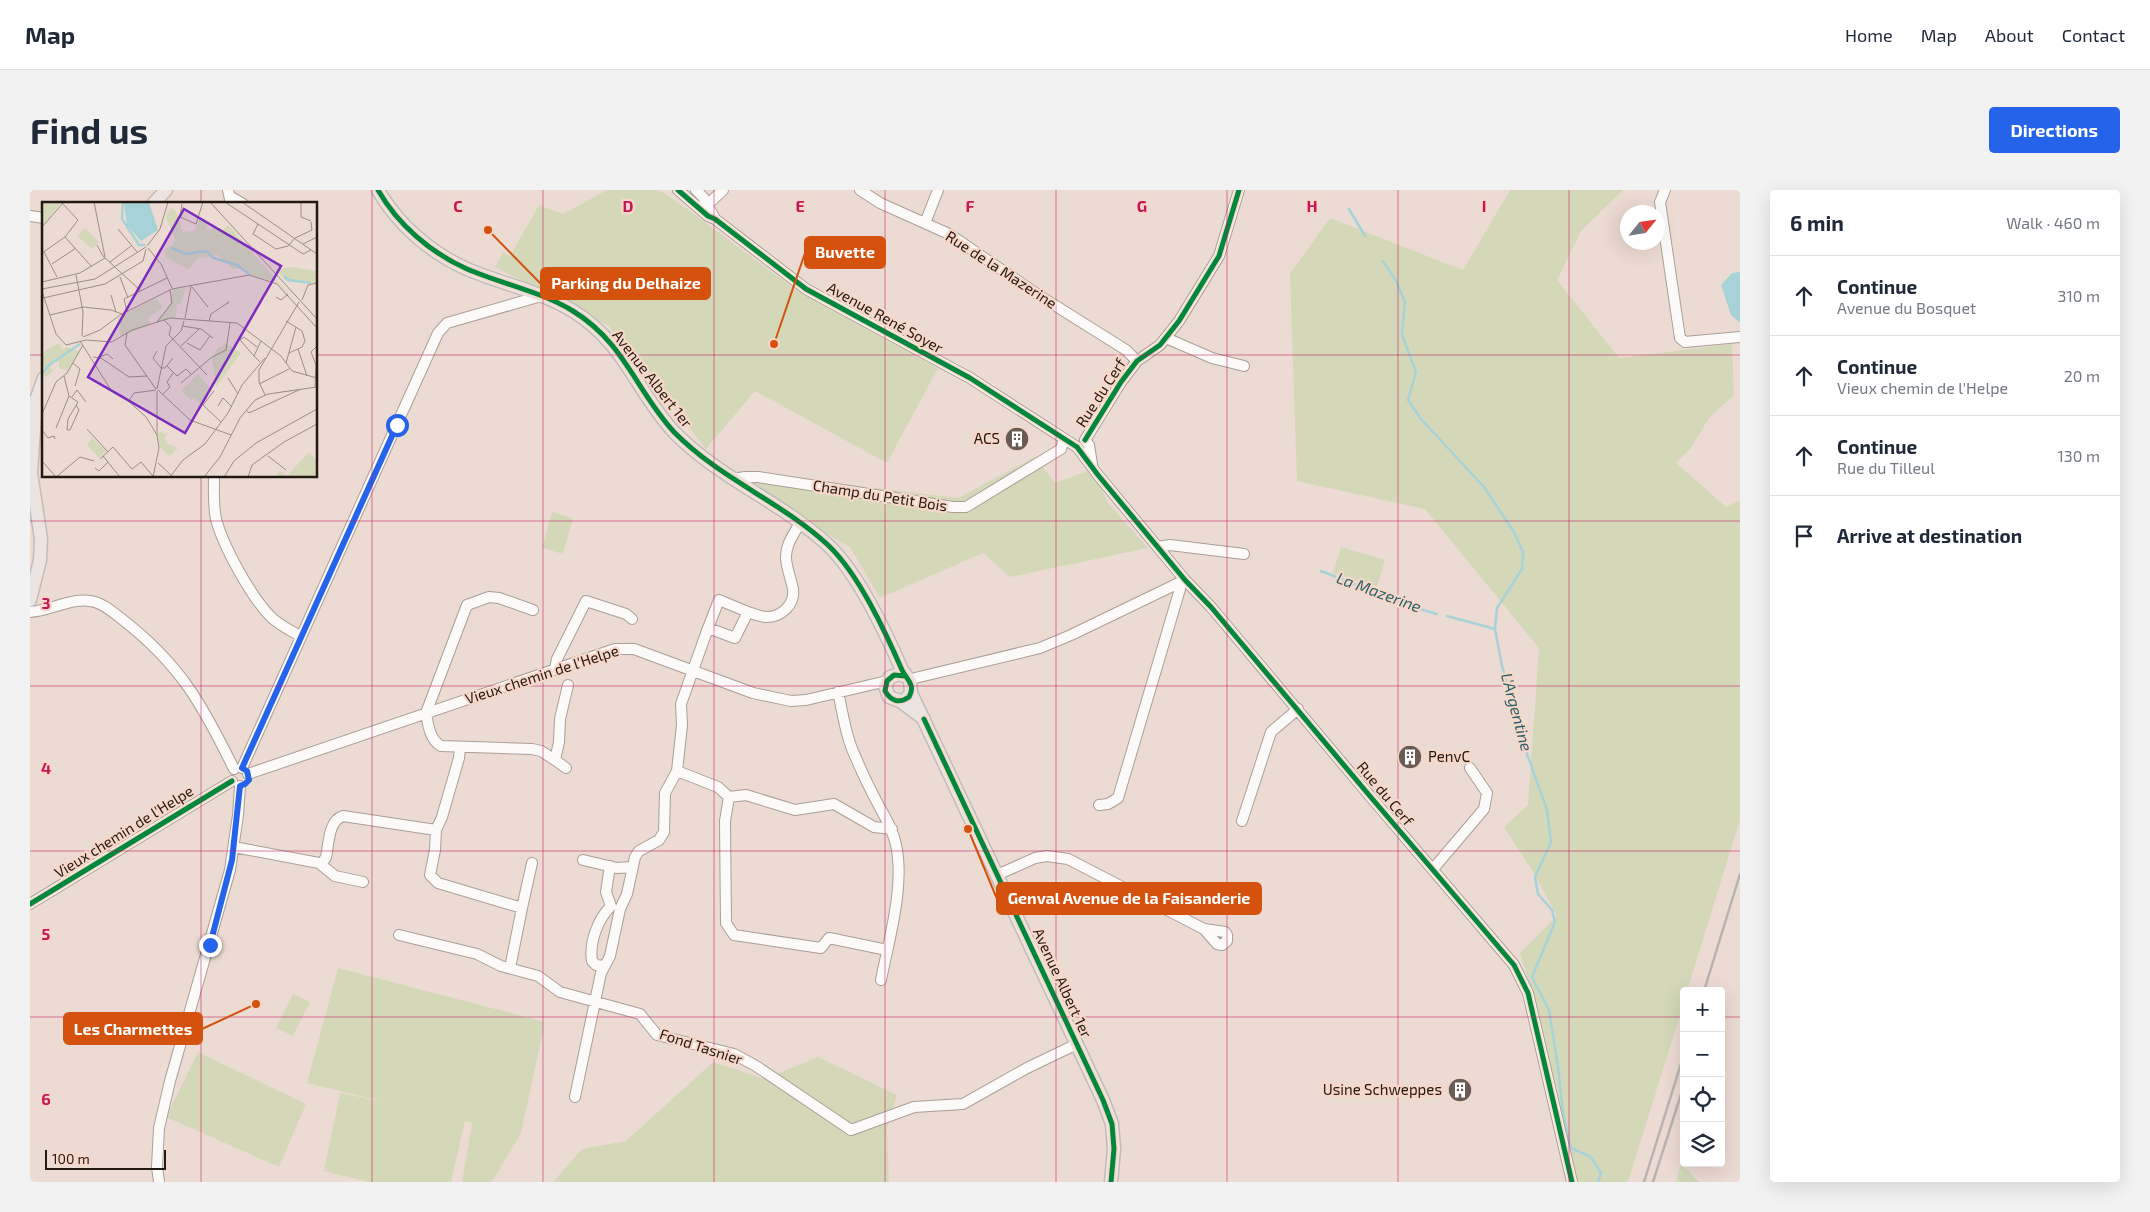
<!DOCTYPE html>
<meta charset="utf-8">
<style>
body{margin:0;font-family:"Exo 2",sans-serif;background:#f2f2f3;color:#1f2937}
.controls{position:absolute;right:15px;bottom:15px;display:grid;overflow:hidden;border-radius:5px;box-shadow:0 5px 20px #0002}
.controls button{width:45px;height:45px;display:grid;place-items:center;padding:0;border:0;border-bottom:1px solid #e0e1e3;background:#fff;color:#1f2937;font:25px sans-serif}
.compass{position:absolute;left:1590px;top:15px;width:45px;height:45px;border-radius:50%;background:#fff;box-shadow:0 5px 20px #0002;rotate:60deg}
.scale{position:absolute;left:15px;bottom:12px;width:121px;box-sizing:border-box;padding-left:5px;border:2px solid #231812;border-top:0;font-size:14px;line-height:18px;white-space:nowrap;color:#231812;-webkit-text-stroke:4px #f7d7c8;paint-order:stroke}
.stop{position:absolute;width:15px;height:15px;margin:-11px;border:4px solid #2563eb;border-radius:50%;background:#fff}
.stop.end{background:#2563eb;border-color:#fff;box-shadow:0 1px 5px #0008}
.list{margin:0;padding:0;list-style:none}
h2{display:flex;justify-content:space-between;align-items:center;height:65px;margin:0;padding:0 20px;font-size:21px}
h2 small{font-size:16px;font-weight:400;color:#747a83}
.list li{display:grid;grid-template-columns:32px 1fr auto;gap:15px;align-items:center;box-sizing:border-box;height:80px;padding:0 20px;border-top:1px solid #e0e1e3}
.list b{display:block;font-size:19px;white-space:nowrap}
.list p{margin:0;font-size:16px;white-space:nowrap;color:#747a83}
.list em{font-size:16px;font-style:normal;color:#747a83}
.icon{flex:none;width:28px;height:28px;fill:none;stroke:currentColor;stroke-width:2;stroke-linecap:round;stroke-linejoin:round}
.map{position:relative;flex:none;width:1710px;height:992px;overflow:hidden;border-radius:5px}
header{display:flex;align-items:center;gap:30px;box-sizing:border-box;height:70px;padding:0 25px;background:#fff;border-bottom:1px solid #e0e1e3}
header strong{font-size:24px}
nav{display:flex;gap:28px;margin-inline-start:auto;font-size:18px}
.intro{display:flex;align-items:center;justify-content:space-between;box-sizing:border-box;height:120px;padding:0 30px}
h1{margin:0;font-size:35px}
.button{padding:12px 22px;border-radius:5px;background:#2563eb;color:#fff;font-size:18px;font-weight:700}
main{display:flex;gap:30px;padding:0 30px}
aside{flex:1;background:#fff;border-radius:5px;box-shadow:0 5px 20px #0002}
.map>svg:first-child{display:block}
</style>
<header>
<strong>Map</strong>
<nav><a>Home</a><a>Map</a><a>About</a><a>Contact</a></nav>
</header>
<div class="intro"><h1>Find us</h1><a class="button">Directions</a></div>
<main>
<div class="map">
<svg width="1710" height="992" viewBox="0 0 1710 992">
<rect width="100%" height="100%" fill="#ecdbd2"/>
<path fill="#d4d8b9" d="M 577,0 L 629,0 L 656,18 L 767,101 L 908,178 L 857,273 L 725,201 L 676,259 L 579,136 L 465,77 L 473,62 L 480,66 L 509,15 L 533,24 Z
M 1480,0 L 1593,0 L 1551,41 L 1527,90 L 1589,168 L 1702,154 L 1704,205 L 1679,228 L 1661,258 L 1646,273 L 1696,317 L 1708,311 L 1710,313 L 1710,630 L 1657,801 L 1654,801 L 1654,812 L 1598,992 L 1545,992 L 1505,813 L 1490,763 L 1527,726 L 1502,680 L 1474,637 L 1498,615 L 1509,458 L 1395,319 L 1267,291 L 1260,84 L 1300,28 L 1433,80 Z
M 1005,267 L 1025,293 L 1063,279 L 1078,313 L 1118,358 L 980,387 L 953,363 L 850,408 L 820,357 L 795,343 L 706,281 L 928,308 Z
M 522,322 L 543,328 L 533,364 L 512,358 Z
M 1311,357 L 1355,370 L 1347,396 L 1303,383 Z
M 308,778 L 515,832 L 491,943 L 462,992 L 432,992 L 442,933 L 435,931 L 421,992 L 339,992 L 294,981 L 310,903 L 355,912 L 277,893 Z
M 263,804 L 280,812 L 263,846 L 246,838 Z
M 168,862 L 276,914 L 249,977 L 136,927 Z
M 788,867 L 867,905 L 857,938 L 859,992 L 523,992 L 552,959 L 596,951 L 683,872 L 735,889 Z
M 1651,973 L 1669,992 L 1646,992 Z"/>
<path fill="#a7d2d7" d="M 1710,82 L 1710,133 L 1701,125 L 1691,95 L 1702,83 Z"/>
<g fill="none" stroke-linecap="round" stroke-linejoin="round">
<path stroke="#a7d2d7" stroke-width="2.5" d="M 1319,19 L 1335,46
M 1353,71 L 1365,89 L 1375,112 L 1372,145 L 1386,182 L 1378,210 L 1391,229 L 1454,297 L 1484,342 L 1493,362 L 1492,379 L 1467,418 L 1465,439 L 1472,476 L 1496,561 L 1517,620 L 1521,652 L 1505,687 L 1508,704 L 1522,720 L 1525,732 L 1502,787 L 1519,820 L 1528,877 L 1533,923 L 1541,958 L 1561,967 L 1571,983 L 1568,992
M 1291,381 L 1383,417 L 1407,424
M 1417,426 L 1465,439"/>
<g stroke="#ab9e97" stroke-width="12">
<path id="minor" d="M 198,0 L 201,14
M 648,0 L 678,26 L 685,29 L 776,99 L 940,188 L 1047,257
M 666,0 L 673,7 L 685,29
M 830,0 L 850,13 L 919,44 L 1010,106 L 1096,160 L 1107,171
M 1635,0 L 1630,12 L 1650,148 L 1655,152 L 1710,147
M 201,7 L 213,14
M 674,18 L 693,0
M 0,26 L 14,28
M 895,33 L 908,0
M 1136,148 L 1182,168 L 1214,176
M 1055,250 L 1091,192 L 1107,171 L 1130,155 L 1149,131 L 1189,66 L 1209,0
M 1055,250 L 1059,255 L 1062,274
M 1047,257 L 1068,285 L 1155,390 L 1181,417 L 1339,605 L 1484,775 L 1498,803 L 1542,992
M 184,286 C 184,301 183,315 186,329 C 193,356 221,407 241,427 C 249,435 260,440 270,446
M 703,289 L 715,287 L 728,287 L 923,317 L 936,317 L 1031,259 L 1034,249
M 1128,357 L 1140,355 L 1214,364
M 503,420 L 469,408 L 459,407 L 437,415 L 396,523 C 398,535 400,550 411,556 L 502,559 L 511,561 L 525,570
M 0,422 C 20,421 40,408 60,411 C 72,412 84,423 93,430 C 151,475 173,516 204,579
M 678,438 L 689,410 L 718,422
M 525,478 L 527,469 L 556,411 L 596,424 L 602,429
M 880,491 L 885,488 L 1010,458 L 1041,445 L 1155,390
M 808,502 C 813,524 816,548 826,568 C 833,585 841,601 849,616 C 856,629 863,640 866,655 C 875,696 859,749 851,790
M 430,558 L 429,568 L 412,627 L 406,640 L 405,660 L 400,685 L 408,693 L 492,718 L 480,778
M 212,578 L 408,143 L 417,133 L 511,106
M 536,578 L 525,570 L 529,552 L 530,529 L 538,495
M 647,581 L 688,597 L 699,607 L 716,605 L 765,620 L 804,614 L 844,637 L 862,639
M 218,584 L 585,459 L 604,459 L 723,503 L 761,511 L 776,510 L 857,491
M 699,607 L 695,631 L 696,733 L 704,745 L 791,758 L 799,748 L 857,760
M 1069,615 L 1078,614 L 1088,608 L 1150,399 L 1150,392
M 1212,631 L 1241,542 L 1268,519
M 204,657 L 289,673 L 293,672 L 296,667 C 299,654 298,631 313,626 L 406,640
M 553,670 L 587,678 L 602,677
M 289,673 L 305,686 L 333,692
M 1403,679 L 1454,619 L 1457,603 L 1440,578
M 967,685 L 1005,668 L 1017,666 L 1038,669 L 1174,739 L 1187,754 L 1192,755 L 1197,751 L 1197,745 L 1195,742 L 1174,739
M 0,714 L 202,591
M 492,718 L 502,673
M 369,745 L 447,764 L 471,776 L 508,786 L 530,802 L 610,824 L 627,845 L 704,864 L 726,876 L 821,940 L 884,917 L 933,914 L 997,878 L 1047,854
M 573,776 L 566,775 L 562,771 C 559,752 568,729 581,716 L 576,702 L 580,676
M 545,907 L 571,783 L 580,766 L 590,719 L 597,704 L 605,667 L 609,661 L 629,650 L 634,642 L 635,603 L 647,581 L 649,563 L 652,535 L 651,514 L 678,438 L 705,448 L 718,422 C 724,424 731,427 737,427 C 752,427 765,414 763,399 C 761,389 757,379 756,369 C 755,355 764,344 770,333
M 129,992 L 127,977 L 129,938 L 140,891 L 200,680 L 208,625 L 210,596"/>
</g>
<g stroke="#c3bbb7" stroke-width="15">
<path id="major" d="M 348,0 C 368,35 401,63 437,79 C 472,94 510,101 543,121 C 595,153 606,201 644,242 C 690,289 752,312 799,356 C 829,385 855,441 872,480 L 880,491 L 881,503 L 875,510 L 870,511
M 123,14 L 136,0
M 4,216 L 14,188
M 0,410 L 10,370 L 11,349 L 1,283 L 6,209
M 875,486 L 869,484 L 860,487 L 855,496 L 859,507 L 870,511 L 894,529
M 881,503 L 1073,910 L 1082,934 L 1084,959 L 1081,992"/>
</g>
<use href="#minor" stroke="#fcfaf8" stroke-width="10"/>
<use href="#major" stroke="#ece4e0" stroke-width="12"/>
<path stroke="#b6b3b1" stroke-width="2.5" d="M 1674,801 L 1710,684
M 1614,992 L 1654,864
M 1623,992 L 1654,895"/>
<g stroke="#f7d7c8" stroke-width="8">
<path id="cycleway" d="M 348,0 C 368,35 401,63 437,79 C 472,94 510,101 543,121 C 595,153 606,201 644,242 C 690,289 752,312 799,356 C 829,385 855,441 872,480 C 877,490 886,495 879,507 C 869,514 861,511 855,501 L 857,491 L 864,485 L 875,486
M 648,0 L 678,26 L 685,29 L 776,99 L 940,188 L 1047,257
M 1055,250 L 1091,192 L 1107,171 L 1130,155 L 1149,131 L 1189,66 L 1209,0
M 1047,257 L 1068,285 L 1155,390 L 1181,417 L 1339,605 L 1484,775 L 1498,803 L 1542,992
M 894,529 L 1073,910 L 1082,934 L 1084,959 L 1081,992
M 0,714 L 202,591"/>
</g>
<use href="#cycleway" stroke="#00873e" stroke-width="5"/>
</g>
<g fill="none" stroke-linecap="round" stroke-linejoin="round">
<path stroke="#2563eb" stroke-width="6" d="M 180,755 L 202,670 L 210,596 L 215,594 L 219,590 L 217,581 L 212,578 L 367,235"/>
</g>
<path fill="none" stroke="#c2185b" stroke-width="1" stroke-opacity="0.55" d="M 171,0 L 171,14M 342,0 L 342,992M 513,0 L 513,992M 684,0 L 684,992M 855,0 L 855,992M 1026,0 L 1026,992M 1197,0 L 1197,992M 1368,0 L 1368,992M 1539,0 L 1539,992M 0,165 L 14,165M 286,165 L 1710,165M 171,286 L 171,992M 0,331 L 1710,331M 0,496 L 1710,496M 0,661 L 1710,661M 0,827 L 1654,827M 1691,827 L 1710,827"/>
<defs>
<g id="building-disc" transform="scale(1.25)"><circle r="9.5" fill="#695c55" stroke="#f7d7c8"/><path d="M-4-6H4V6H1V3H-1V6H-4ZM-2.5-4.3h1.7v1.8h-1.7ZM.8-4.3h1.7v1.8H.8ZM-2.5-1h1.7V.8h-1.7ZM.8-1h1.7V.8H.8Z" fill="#fff"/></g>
</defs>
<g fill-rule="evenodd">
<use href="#building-disc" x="987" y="249"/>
<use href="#building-disc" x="1380" y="567"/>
<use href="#building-disc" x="1430" y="900"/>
</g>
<g text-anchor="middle" stroke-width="4.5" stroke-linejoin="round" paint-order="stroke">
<g font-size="15" fill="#231812" stroke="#f7d7c8">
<text transform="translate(971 80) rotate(33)" y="5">Rue de la Mazerine</text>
<text transform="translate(855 128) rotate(29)" y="5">Avenue René Soyer</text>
<text transform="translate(622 189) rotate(52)" y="5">Avenue Albert 1er</text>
<text transform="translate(1071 203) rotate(-57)" y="5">Rue du Cerf</text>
<text transform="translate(850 306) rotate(9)" y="5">Champ du Petit Bois</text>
<text transform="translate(512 485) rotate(-18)" y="5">Vieux chemin de l'Helpe</text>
<text transform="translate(1355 604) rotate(50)" y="5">Rue du Cerf</text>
<text transform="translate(94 642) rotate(-32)" y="5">Vieux chemin de l'Helpe</text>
<text transform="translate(1032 793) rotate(65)" y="5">Avenue Albert 1er</text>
<text transform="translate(671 857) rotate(18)" y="5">Fond Tasnier</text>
</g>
<g font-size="15" fill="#231812" stroke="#f7d7c8" text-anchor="end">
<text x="970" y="254">ACS</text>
<text x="1398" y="572" text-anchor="start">PenvC</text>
<text x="1412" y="905">Usine Schweppes</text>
</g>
<g font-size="16" font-style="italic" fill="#286169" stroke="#f7d7c8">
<text transform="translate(1349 402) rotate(20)" y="6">La Mazerine</text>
<text transform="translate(1487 522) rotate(75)" y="6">L'Argentine</text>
</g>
</g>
<g transform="translate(12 12)">
<rect width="275" height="275" fill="#ecdbd2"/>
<path d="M 1,0 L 20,0 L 0,24 L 0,5 ZM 129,6 L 134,9 L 141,30 L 152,29 L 158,15 L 163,17 L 166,29 L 173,25 L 181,28 L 186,23 L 255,101 L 236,81 L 205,72 L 203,66 L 191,67 L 176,53 L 156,56 L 146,67 L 125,56 L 122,49 L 134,39 L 124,15 ZM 43,26 L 57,40 L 50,47 L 35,34 ZM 249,65 L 275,69 L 275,81 L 244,78 L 234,68 ZM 144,86 L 139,101 L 135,102 L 134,115 L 113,122 L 128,101 L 129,92 L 133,87 ZM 114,96 L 121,106 L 106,115 L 109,123 L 79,134 L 76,116 ZM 18,141 L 20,148 L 25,145 L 37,150 L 25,169 L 17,166 L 17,160 L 13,160 L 8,165 L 11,169 L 3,176 L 0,153 L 5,147 ZM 183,141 L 199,151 L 174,185 L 170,157 L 175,147 ZM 156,172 L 170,188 L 169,190 L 162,185 L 168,191 L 158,202 L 152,196 L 149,198 L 139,189 ZM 119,229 L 123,232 L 126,230 L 123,236 L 126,242 L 136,246 L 128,254 L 118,246 L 116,232 ZM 50,236 L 64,249 L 57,256 L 45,243 ZM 267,250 L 275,259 L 275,275 L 232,275 L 238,269 L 245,274 Z" fill="#d4d8b9"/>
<path d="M 82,0 L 107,0 L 116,28 L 99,39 L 85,23 Z" fill="#a7d2d7"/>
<path fill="none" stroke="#a7d2d7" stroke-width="2.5" d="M 81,0 L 80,17 L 97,43 L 103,43M 129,46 L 144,52 L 165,49 L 171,56 L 195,63 L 207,72M 242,74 L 246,78 L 269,81M 0,172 L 7,163 L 38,142"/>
<path fill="none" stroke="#9c8d85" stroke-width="1" d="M 52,0 L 63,55M 168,0 L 275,117M 183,0 L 261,52 L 269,48M 200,0 L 275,52M 259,0 L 259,15 L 269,19M 140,2 L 138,15 L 154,22 L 161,0M 216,22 L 211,32 L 234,47 L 246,44 L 253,36 L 270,28 L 269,20M 0,25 L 21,1M 76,27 L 95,50M 23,35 L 50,65M 261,42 L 275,35M 55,43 L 61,54 L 99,89M 105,44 L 118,27 L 126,0M 106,46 L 119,62 L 130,86M 2,50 L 15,75M 0,51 L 23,35 L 36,18 L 20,1M 68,60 L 89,44M 10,62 L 34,46M 34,73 L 41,110 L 40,134M 78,75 L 86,96M 0,80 L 38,71 L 63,56M 150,85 L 166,105M 0,87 L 53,77 L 104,45M 0,89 L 14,132 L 24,143 L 44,138 L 70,140 L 90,128 L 128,116 L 195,121 L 239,154 L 250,169 L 275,176M 69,93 L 74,110M 234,95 L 239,98 L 246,92M 1,96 L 63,82 L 101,59 L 104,47M 260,98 L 266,83 L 275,81M 85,110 L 82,97 L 125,76M 8,113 L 41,105 L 69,108 L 80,112M 78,113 L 130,87 L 207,73 L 235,82 L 275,126M 143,116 L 149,84M 122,118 L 129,125 L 127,133 L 165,173M 167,119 L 169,112 L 187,100 L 184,102M 244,119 L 260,129 L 263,139 L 260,145 L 247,151M 115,120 L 130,101 L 128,88M 140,124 L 159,127 L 171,136M 85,131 L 83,143 L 114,187M 41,135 L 58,128 L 78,113M 38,139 L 69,188M 145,141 L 158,148 L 168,134M 139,144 L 157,127M 256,147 L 265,174M 115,149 L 111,156 L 119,166 L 123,166 L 131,156M 212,154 L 198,138 L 202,135 L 215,145M 51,155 L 59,156 L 87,175 L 105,174M 58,155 L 65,152 L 71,157M 218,160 L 212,154 L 219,139M 31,161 L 38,167 L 33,184M 244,161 L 254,125M 125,164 L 135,174 L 144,167 L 149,172M 22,174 L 27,194M 186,176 L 196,192M 139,181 L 170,155 L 184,148 L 188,121M 217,182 L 247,167M 273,185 L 274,163 L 269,150 L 275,144M 66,186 L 82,195 L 104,215 L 115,233 L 117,246 L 111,275M 115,187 L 124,144 L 139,129 L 142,119M 116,188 L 148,218 L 189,233M 115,189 L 115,233M 172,189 L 161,203 L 179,220M 121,192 L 128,185 L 125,180 L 131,171M 223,193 L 217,180 L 217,168 L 257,100M 27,194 L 36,200 L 26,217 L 25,228 L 28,228 L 37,208 L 34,203M 30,195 L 35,188 L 44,200M 87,199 L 92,191 L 114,188M 176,204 L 181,196 L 190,205M 204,208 L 207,211 L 259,187M 0,212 L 14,180 L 25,171 L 41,143M 14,226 L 27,194M 45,227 L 66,250M 0,228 L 6,236 L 12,234 L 13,237M 61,254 L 78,275M 226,254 L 244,268M 58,257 L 71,245 L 90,267 L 99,260 L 111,274M 0,259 L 14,275M 116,261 L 130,274M 53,266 L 57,269 L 66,260M 14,275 L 38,255 L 52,259M 128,275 L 141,258 L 163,242 L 186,211 L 200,183 L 223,156M 162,275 L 178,255 L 198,216 L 213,198 L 226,192 L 275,185M 182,275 L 192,259 L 214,241 L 275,207M 206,275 L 210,263 L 242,240 L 275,222"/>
<path fill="#7b2cbf" fill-opacity="0.15" stroke="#7b2cbf" stroke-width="2.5" d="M 142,7 L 239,64 L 143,231 L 46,175 Z"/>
<rect width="275" height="275" fill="none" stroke="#231812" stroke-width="2.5"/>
</g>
<g font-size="16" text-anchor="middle" font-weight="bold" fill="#c2185b" stroke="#f7d7c8" stroke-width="4.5" stroke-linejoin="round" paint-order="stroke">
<text x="428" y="22">C</text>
<text x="598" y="22">D</text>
<text x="770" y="22">E</text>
<text x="940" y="22">F</text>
<text x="1112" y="22">G</text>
<text x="1282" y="22">H</text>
<text x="1454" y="22">I</text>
<text x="16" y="419">3</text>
<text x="16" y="584">4</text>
<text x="16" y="750">5</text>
<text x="16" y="915">6</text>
</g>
<path fill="none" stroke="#d4520d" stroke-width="2" d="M744 154L775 63M458 40L511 94M938 639L967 709M226 814L172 839"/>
<g fill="#d4520d" stroke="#f7d7c8" stroke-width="2">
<circle cx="744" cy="154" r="5"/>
<circle cx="458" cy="40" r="5"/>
<circle cx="938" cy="639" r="5"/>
<circle cx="226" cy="814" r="5"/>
</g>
<g fill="#d4520d" stroke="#d4520d" stroke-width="2">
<rect x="775" y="47" width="80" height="31" rx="5"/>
<rect x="511" y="78" width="169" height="31" rx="5"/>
<rect x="967" y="693" width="264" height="31" rx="5"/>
<rect x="34" y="823" width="138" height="31" rx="5"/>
</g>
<g font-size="16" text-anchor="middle" font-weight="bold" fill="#fff">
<text x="815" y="68">Buvette</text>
<text x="596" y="99">Parking du Delhaize</text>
<text x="1099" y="714">Genval Avenue de la Faisanderie</text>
<text x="103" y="845">Les Charmettes</text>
</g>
</svg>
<div class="controls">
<button>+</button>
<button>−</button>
<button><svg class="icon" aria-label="locate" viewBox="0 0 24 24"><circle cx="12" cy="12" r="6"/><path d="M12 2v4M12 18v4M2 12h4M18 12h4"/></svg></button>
<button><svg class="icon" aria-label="layers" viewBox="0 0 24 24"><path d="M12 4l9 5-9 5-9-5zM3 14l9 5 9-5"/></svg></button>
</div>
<svg class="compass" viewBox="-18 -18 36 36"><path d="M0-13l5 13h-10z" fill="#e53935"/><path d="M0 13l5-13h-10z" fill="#747a83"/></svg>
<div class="scale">100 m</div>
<div class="stop" style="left:367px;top:235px"></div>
<div class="stop end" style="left:180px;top:755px"></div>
</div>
<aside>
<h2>6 min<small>Walk · 460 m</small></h2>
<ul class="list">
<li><svg class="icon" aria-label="ahead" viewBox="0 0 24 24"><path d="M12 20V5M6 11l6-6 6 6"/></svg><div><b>Continue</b><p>Avenue du Bosquet</p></div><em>310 m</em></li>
<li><svg class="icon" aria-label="ahead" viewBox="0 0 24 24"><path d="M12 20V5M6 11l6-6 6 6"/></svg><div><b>Continue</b><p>Vieux chemin de l'Helpe</p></div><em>20 m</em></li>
<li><svg class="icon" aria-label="ahead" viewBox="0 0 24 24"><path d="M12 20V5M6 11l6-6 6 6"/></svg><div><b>Continue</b><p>Rue du Tilleul</p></div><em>130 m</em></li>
<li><svg class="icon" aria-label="arrive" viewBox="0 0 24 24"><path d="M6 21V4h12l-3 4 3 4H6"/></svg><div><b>Arrive at destination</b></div></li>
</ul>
</aside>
</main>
